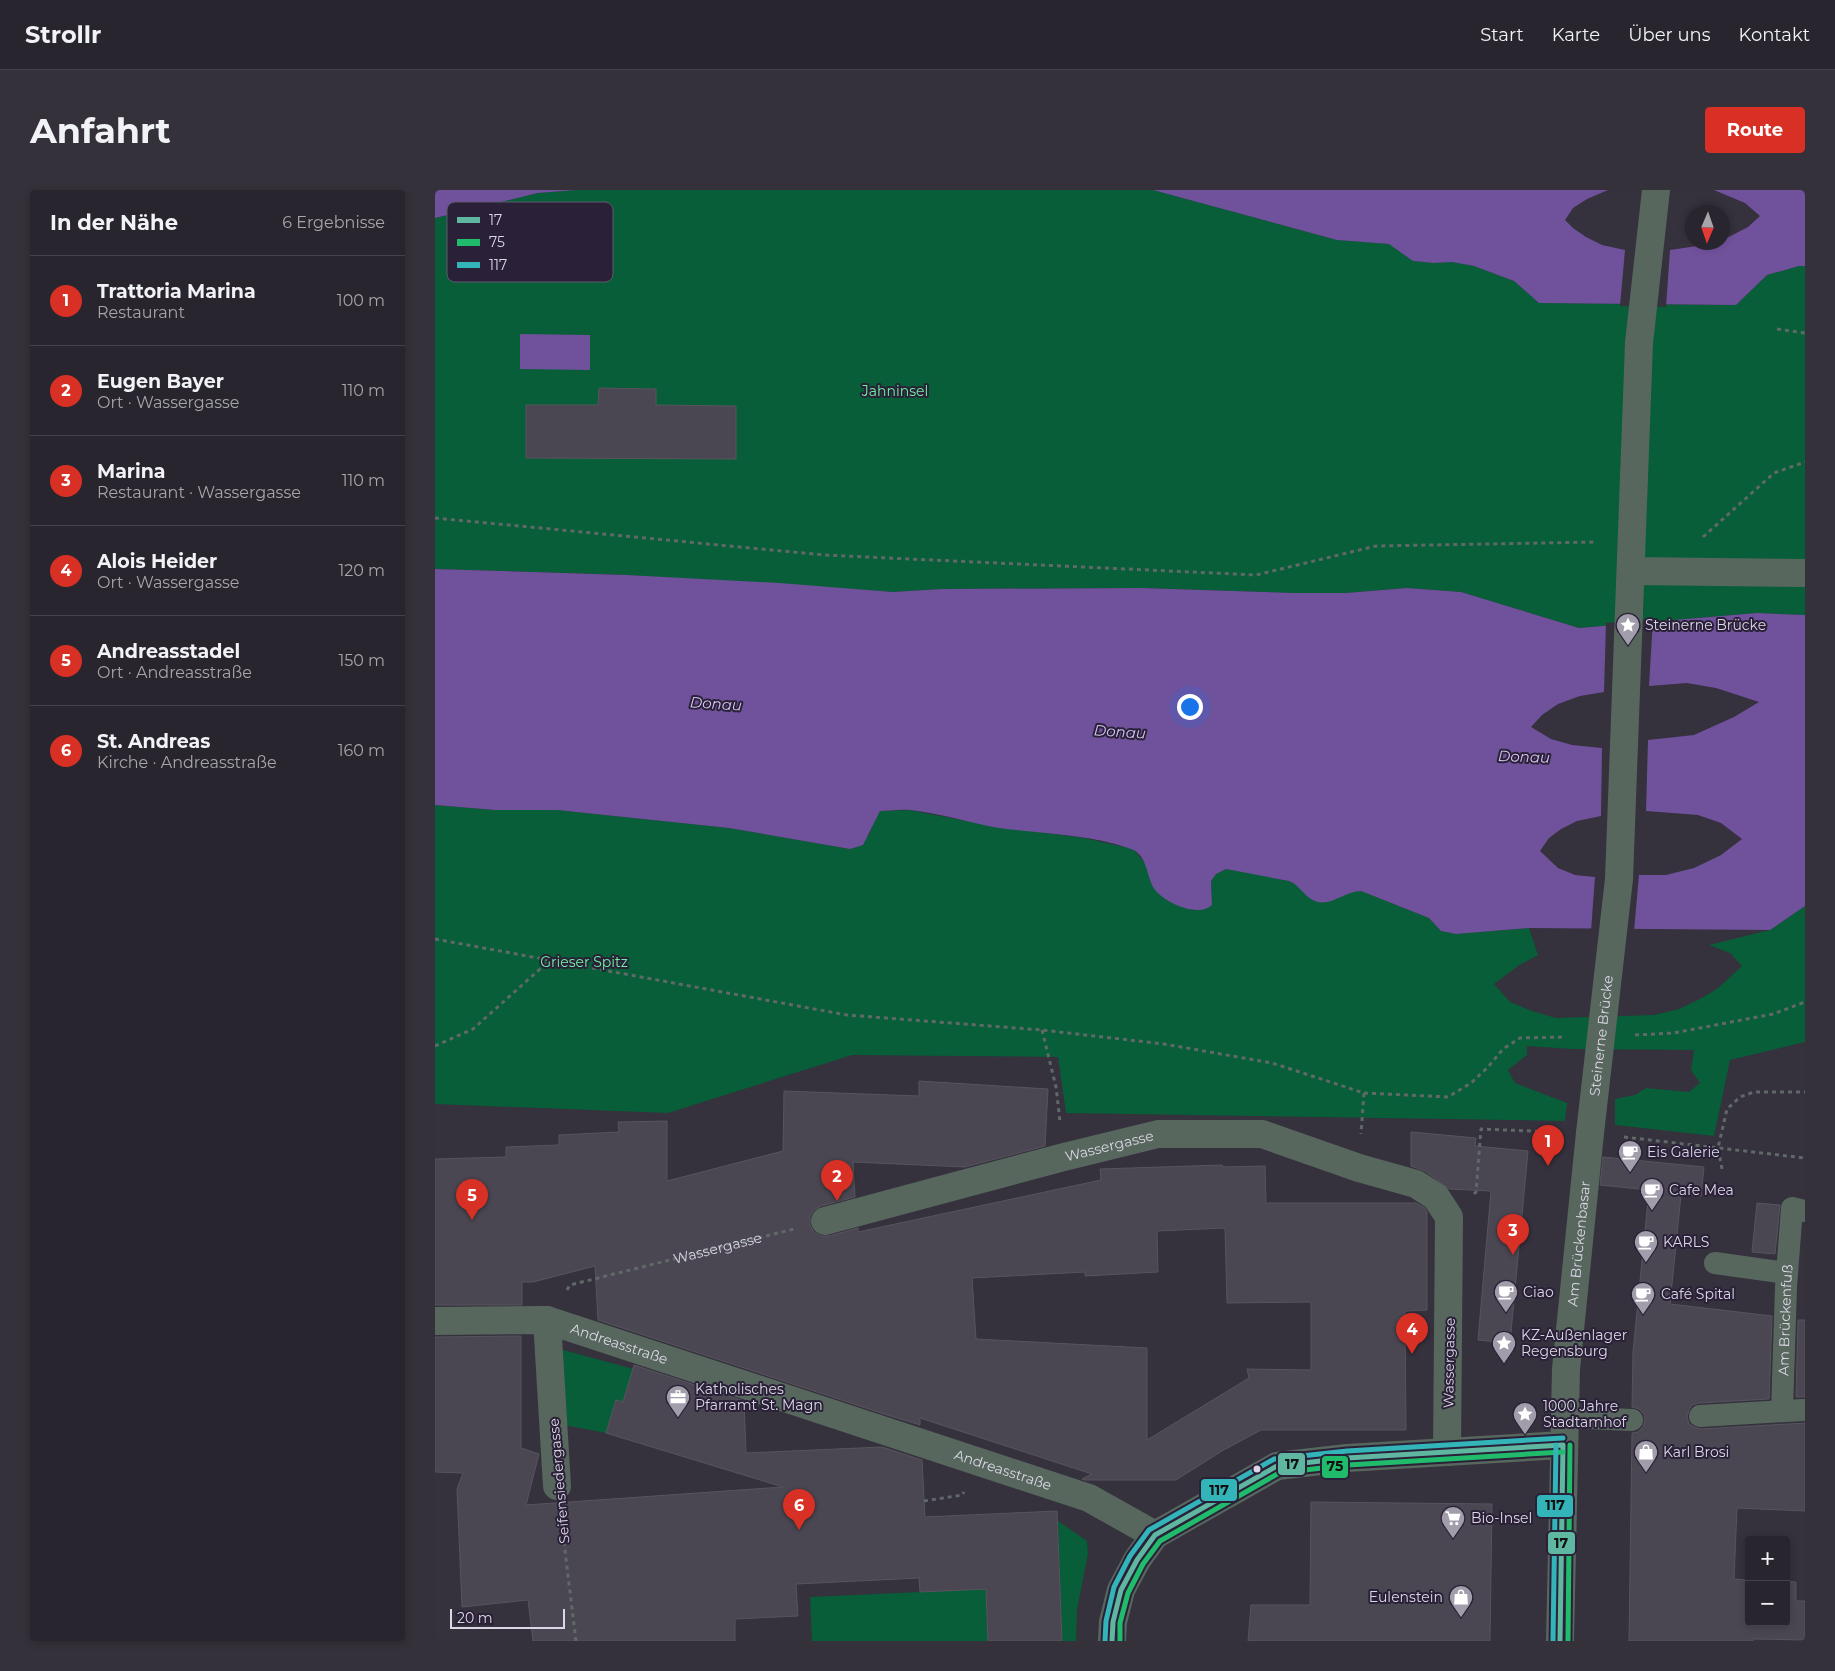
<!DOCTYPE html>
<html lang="de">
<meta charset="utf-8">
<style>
body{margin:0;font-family:Montserrat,sans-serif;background:#34313a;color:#f1f3f6}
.controls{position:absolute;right:15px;bottom:15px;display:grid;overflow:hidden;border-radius:5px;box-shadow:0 2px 8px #0003}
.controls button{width:45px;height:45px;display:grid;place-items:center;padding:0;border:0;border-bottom:1px solid #44424a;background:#28252e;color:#f1f3f6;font:25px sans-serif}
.compass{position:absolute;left:1250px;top:15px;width:45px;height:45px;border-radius:50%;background:#28252e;box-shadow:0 2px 8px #0003;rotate:182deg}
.scale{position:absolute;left:15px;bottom:12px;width:115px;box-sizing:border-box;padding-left:5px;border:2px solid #dcd7e6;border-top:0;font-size:14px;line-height:18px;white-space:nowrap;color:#dcd7e6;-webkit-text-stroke:4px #2a2138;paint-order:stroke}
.you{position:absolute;left:754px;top:516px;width:18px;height:18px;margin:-12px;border:4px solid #fff;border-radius:50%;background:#1a73e8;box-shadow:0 0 0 8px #1a73e833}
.badge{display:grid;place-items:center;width:32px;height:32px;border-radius:50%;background:#d93025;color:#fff;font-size:16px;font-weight:700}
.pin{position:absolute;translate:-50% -41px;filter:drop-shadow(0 1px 2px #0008)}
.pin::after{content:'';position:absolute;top:26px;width:18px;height:15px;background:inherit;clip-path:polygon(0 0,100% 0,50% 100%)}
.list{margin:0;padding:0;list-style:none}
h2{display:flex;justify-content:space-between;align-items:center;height:65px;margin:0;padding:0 20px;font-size:21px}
h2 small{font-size:16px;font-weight:400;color:#a5a5aa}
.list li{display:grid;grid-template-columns:32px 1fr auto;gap:15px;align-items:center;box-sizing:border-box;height:90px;padding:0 20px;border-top:1px solid #44424a}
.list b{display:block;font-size:19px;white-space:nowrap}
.list p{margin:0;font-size:16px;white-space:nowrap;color:#a5a5aa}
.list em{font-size:16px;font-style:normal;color:#a5a5aa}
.map{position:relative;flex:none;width:1370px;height:1451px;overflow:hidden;border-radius:5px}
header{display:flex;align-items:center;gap:30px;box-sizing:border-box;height:70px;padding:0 25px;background:#28252e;border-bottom:1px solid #44424a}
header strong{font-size:24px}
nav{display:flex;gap:28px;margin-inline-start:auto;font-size:18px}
.intro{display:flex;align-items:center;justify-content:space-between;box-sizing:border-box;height:120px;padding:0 30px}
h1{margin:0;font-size:35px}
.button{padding:12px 22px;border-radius:5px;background:#d93025;color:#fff;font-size:18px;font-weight:700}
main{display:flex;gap:30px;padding:0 30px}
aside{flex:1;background:#28252e;border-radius:5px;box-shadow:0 2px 8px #0003}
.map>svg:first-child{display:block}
</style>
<header>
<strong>Strollr</strong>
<nav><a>Start</a><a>Karte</a><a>Über uns</a><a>Kontakt</a></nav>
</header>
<div class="intro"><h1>Anfahrt</h1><a class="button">Route</a></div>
<main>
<aside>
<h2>In der Nähe<small>6 Ergebnisse</small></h2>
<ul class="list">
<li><span class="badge">1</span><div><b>Trattoria Marina</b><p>Restaurant</p></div><em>100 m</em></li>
<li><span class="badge">2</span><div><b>Eugen Bayer</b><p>Ort · Wassergasse</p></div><em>110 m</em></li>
<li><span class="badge">3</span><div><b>Marina</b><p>Restaurant · Wassergasse</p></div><em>110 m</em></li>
<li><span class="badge">4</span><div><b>Alois Heider</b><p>Ort · Wassergasse</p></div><em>120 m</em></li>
<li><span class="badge">5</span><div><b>Andreasstadel</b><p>Ort · Andreasstraße</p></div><em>150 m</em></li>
<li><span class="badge">6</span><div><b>St. Andreas</b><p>Kirche · Andreasstraße</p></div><em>160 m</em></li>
</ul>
</aside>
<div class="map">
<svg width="1370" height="1451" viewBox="0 0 1370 1451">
<rect width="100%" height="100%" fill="#35313d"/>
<path fill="#075e38" d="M 141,0 L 718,0 L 902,50 L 955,54 L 978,71 L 999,73 L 1017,72 L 1039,76 L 1079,91 L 1104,113 L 1301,115 L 1332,85 L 1364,76 L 1370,76 L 1370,425 L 1322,423 L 1144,438 L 1026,402 L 972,398 L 911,403 L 860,403 L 706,398 L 506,399 L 458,402 L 192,385 L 0,379 L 0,28 L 103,3 Z
M 0,615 L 60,620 L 122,620 L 294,638 L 415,659 L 434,645 L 440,628 L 445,621 L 474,620 L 563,637 L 649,648 L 698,659 L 711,674 L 724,704 L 740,714 L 757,720 L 777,711 L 776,691 L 781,684 L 791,679 L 814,683 L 854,691 L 892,712 L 918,701 L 926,701 L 994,728 L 1006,741 L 1021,744 L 1094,738 L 1103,765 L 1083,776 L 1059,794 L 1075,812 L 1097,821 L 1121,828 L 1219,825 L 1244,819 L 1263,810 L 1282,799 L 1307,776 L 1295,763 L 1274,755 L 1335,740 L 1370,716 L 1370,852 L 1295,870 L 1279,946 L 1180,935 L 1180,909 L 1200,905 L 1211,898 L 1254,902 L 1265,893 L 1256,880 L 1259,860 L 1137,859 L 1092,856 L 1092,865 L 1073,880 L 1080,893 L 1132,913 L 1130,931 L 631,923 L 623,867 L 417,865 L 233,923 L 0,914 Z
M 128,1160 L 206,1181 L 188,1212 L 181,1210 L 171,1243 L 129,1235 Z
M 623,1331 L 652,1351 L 653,1364 L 642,1419 L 641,1451 L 627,1451 Z
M 551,1399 L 553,1451 L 377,1451 L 375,1407 Z"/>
<path fill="#70519b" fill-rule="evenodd" d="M 0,0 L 141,0 L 103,3 L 0,28 Z
M 718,0 L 1370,0 L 1370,76 L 1364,76 L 1332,85 L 1301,115 L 1104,113 L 1079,91 L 1039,76 L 1017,72 L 999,73 L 978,71 L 954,54 L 902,50 ZM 1258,22 L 1288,22 L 1288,52 L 1258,52 Z
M 85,144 L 155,145 L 155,180 L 85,179 Z
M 0,379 L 192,385 L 344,393 L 458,402 L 506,399 L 706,398 L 860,403 L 911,403 L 972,398 L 1026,402 L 1144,438 L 1322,423 L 1370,425 L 1370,716 L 1335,740 L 1094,738 L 1021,744 L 1006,741 L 994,728 L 926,701 C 909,701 893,720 876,709 C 868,704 864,695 854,691 L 791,679 L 781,684 L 776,691 L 777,715 C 764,728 730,713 720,700 C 711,687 713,665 696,659 C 654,644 608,644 564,638 C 535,633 505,623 475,620 C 465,619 454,621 445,621 L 428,655 L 415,659 L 294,638 L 122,620 L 60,620 L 0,615 Z"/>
<path fill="#35313d" d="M 1173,0 L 1279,0 L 1310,13 L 1325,26 L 1313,37 L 1288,50 L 1288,22 L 1258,22 L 1258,52 L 1282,53 L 1235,60 L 1231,117 L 1185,116 L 1190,60 L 1167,55 L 1151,47 L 1138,38 L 1130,30 L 1138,18 L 1152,9 Z
M 1218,429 L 1214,496 L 1252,493 L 1281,498 L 1324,512 L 1299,527 L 1259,545 L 1213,550 L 1211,621 L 1263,625 L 1286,633 L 1307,649 L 1286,665 L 1259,678 L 1231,685 L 1204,685 L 1199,741 L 1156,741 L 1160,687 L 1140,685 L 1123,678 L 1105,661 L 1114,648 L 1126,639 L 1142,631 L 1166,626 L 1167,558 L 1137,555 L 1116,549 L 1096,537 L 1107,525 L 1123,514 L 1145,506 L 1169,502 L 1171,433 Z"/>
<path fill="#4b4752" stroke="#58545f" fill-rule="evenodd" d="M 164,198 L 221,199 L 221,215 L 301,216 L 301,269 L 91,268 L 91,215 L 163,215 Z
M 484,891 L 613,899 L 610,956 L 530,977 L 418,972 L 420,1007 L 386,1016 L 379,1020 L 375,1026 L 375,1035 L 379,1042 L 386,1046 L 394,1046 L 423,1038 L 423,1042 L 666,990 L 665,979 L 787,975 L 788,977 L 830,976 L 831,1013 L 981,1013 L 990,1018 L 992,1022 L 992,1120 L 970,1121 L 971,1240 L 826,1240 L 787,1261 L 741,1290 L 650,1290 L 647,1289 L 657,1284 L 485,1228 L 485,1235 L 449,1224 L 163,1130 L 160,1076 L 98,1092 L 87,1092 L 87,1115 L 0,1115 L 0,969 L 71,967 L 71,957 L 124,955 L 124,945 L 184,942 L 183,932 L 232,931 L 232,991 L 348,961 L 349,901 L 484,906 ZM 790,1038 L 792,1113 L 876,1112 L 876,1180 L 812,1179 L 814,1188 L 712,1250 L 712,1158 L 541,1149 L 537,1088 L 650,1082 L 650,1086 L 723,1082 L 722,1041 Z
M 976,942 L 1041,948 L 1040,956 L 1093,961 L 1075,1153 L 1043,1150 L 1056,1001 L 1014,999 L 990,981 L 976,976 Z
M 1168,967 L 1269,977 L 1266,1006 L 1246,1005 L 1235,1114 L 1337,1126 L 1334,1209 L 1264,1213 L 1257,1215 L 1254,1220 L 1252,1227 L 1254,1234 L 1259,1237 L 1266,1239 L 1370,1233 L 1370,1321 L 1302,1318 L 1299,1389 L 1314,1390 L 1314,1432 L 1351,1432 L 1351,1391 L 1361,1392 L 1361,1411 L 1370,1411 L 1370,1450 L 1318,1449 L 1318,1451 L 1194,1451 L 1197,1243 L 1203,1242 L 1208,1237 L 1210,1230 L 1209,1224 L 1204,1219 L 1197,1217 L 1198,1162 L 1214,1000 L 1165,995 Z
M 1322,1013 L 1345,1015 L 1340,1064 L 1317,1062 Z
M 1363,1130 L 1370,1130 L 1370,1207 L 1361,1207 Z
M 86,1146 L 86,1258 L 104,1264 L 91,1315 L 348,1297 L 171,1243 L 181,1210 L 188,1212 L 199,1175 L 309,1211 L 311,1263 L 447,1257 L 487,1270 L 490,1327 L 622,1321 L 627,1451 L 553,1451 L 551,1399 L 485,1402 L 484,1388 L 361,1394 L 363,1426 L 300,1429 L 300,1451 L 98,1451 L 93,1410 L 27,1417 L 22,1299 L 28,1283 L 0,1282 L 0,1147 Z
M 876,1312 L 1057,1314 L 1055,1451 L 813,1451 L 816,1415 L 875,1415 Z"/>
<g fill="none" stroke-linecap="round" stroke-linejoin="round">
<g stroke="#606967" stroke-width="3" stroke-dasharray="4 4" stroke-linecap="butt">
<path d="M 1342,139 L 1370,143"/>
<path d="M 0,328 L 389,365 L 821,385 L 941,356 L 1162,352"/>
<path d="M 1268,347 L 1339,283 L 1370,272"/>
<path d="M 0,749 L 412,825 L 607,840 L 729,854 L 837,873 L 929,903 L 926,944"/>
<path d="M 607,840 L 621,897 L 625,932"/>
<path d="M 1200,845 L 1239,843 L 1338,824 L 1370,812"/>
<path d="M 0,856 L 38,839 L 114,771"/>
<path d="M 929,903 L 1013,907 L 1036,893 L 1053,877 L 1068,859 L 1085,848 L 1131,847"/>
<path d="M 1189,947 L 1370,968"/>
<path d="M 1287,979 L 1283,958 L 1292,919 L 1305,907 L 1319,902 L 1370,902"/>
<path d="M 1039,1004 L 1041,1002 L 1046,939 L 1121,942"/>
<path id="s1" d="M 132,1100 L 135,1095 L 359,1039"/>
<path d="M 489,1311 L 527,1305 L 529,1302"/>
<path d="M 126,1328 L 141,1451"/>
</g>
<g stroke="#57675e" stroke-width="22">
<path d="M 1280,1073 L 1352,1083"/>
<path id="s2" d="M 1347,1221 L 1351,1097 L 1357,1018 L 1370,1021"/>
<path d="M 1265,1226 L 1368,1220"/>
<path d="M 1129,1227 L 1197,1230"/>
</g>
<g stroke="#57675e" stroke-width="28">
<path id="s3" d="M 390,1031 L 629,967 L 723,944 L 827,944 L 924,978 L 981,994 L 1001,1007 L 1014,1027 L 1012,1262"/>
<path d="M 112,1130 L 122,1296"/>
<path id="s4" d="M 0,1131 L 112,1130 L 654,1308 L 720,1345"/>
<path d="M 677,1451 L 678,1432 L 686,1400 L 702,1370 L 720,1345 L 842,1276 L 912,1268 L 1128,1255"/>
<path id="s5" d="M 1125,1451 L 1131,1179 L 1155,943"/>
</g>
<g stroke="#57675e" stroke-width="28">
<path d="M 1197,381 L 1370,383"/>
<path id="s6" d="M 1155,943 L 1184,689 L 1204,153 L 1221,0"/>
</g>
<g stroke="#2a2138" stroke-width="9">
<path id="bus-1" d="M 677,1451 L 678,1432 L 686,1400 L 702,1370 L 720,1345 L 842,1276 L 912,1268 L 1128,1255
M 1125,1451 L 1128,1255"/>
</g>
<g stroke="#2a2138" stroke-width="9">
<path id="bus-2" d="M 685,1451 L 685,1433 L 693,1403 L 708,1374 L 725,1351 L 844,1283 L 913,1275 L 1128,1262
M 1133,1451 L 1135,1255"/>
</g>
<g stroke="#2a2138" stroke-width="9">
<path id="bus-3" d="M 670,1451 L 671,1431 L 679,1397 L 695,1366 L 714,1340 L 839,1269 L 912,1261 L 1128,1248
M 1118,1451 L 1121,1255"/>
</g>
<use href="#bus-1" stroke="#5fb7a1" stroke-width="5"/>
<use href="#bus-2" stroke="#20bc6c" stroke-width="5"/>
<use href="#bus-3" stroke="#33b4b9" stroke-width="5"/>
</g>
<defs>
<g id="sight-pin" transform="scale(1.25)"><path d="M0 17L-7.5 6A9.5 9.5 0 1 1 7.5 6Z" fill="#a29dab" stroke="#2a2138"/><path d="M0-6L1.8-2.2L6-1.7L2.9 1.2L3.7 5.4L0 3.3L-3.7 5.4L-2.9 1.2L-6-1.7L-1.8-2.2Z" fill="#fff"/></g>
<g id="cafe-pin" transform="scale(1.25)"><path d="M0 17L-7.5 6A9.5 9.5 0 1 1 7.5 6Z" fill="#a29dab" stroke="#2a2138"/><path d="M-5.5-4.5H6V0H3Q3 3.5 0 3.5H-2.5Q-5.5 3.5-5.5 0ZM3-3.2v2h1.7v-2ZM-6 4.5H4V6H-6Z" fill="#fff"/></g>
<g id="office-pin" transform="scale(1.25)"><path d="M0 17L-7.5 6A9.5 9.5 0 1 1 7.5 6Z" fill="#a29dab" stroke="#2a2138"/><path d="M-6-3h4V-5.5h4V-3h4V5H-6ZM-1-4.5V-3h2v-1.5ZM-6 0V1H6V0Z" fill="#fff"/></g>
<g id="shop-pin" transform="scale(1.25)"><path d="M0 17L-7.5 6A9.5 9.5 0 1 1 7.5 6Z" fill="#a29dab" stroke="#2a2138"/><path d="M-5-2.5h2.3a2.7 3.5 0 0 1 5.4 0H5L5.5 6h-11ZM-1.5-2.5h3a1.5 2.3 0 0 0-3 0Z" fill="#fff"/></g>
<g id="supermarket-pin" transform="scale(1.25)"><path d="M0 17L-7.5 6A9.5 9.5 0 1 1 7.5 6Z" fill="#a29dab" stroke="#2a2138"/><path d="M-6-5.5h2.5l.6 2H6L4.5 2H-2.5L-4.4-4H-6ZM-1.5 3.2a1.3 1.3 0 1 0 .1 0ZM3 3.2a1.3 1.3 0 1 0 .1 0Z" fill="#fff"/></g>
</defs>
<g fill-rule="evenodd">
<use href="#sight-pin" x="1193" y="435"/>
<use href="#cafe-pin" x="1195" y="962"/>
<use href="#cafe-pin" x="1217" y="1000"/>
<use href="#cafe-pin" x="1211" y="1052"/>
<use href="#cafe-pin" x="1071" y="1102"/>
<use href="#cafe-pin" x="1208" y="1104"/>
<use href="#sight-pin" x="1069" y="1153"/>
<use href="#office-pin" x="243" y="1207"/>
<use href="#sight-pin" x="1090" y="1224"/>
<use href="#shop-pin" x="1211" y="1262"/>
<use href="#supermarket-pin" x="1018" y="1328"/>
<use href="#shop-pin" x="1026" y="1407"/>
</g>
<circle fill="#dcd7e6" stroke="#2a2138" stroke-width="2" cx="822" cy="1279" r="4.5"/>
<g text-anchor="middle" stroke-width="4" stroke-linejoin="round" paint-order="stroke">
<g font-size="14" fill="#72f0a4" stroke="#2a2138">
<text x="460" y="206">Jahninsel</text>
<text x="149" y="777">Grieser Spitz</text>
</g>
<g font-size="14" fill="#dcd7e6" stroke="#2a2138" text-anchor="start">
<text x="1210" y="440">Steinerne Brücke</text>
<text x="1212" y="967">Eis Galerie</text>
<text x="1234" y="1005">Cafe Mea</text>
<text x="1228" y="1057">KARLS</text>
<text x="1088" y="1107">Ciao</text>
<text x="1226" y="1109">Café Spital</text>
<text x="1086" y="1150">KZ-Außenlager<tspan x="1086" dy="16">Regensburg</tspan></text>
<text x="260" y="1204">Katholisches<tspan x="260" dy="16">Pfarramt St. Magn</tspan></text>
<text x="1108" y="1221">1000 Jahre<tspan x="1108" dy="16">Stadtamhof</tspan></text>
<text x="1228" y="1267">Karl Brosi</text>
<text x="1036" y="1333">Bio-Insel</text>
<text x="1008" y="1412" text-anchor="end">Eulenstein</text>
</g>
<g font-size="14" fill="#dcd7e6" stroke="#2a2138">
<text dy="5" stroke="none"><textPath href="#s6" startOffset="98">Steinerne Brücke</textPath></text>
<text dy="5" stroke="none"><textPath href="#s3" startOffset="294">Wassergasse</textPath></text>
<text dy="5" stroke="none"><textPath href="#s5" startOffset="398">Am Brückenbasar</textPath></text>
<text dy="5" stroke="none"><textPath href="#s1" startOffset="158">Wassergasse</textPath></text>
<text dy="5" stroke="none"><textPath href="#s2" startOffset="91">Am Brückenfuß</textPath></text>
<text dy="5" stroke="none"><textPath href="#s4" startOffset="188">Andreasstraße</textPath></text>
<text transform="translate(1014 1173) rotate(-89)" y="5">Wassergasse</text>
<text dy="5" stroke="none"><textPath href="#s4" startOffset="592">Andreasstraße</textPath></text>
<text transform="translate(124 1291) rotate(-95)" y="5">Seifensiedergasse</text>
</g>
<g font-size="15" font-style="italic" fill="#d6c6f2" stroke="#2a2138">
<text transform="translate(281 514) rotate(4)" y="5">Donau</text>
<text transform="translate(685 542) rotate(4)" y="5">Donau</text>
<text transform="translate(1089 567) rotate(2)" y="5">Donau</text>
</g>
</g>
<rect x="12" y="12" width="166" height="80" rx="8" fill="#2a2138" stroke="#5f586c" stroke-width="1"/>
<rect x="22" y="27" width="23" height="6" fill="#5fb7a1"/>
<rect x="22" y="49" width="23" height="7" fill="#20bc6c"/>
<rect x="22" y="72" width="23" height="6" fill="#33b4b9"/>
<g font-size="14" fill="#dcd7e6">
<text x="54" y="35">17</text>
<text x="54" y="57">75</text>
<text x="54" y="80">117</text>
</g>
<g stroke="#2a2138" stroke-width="2">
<rect x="842" y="1262" width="29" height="24" rx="5" fill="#5fb7a1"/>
<rect x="886" y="1265" width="28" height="24" rx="5" fill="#20bc6c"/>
<rect x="765" y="1288" width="38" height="24" rx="5" fill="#33b4b9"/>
<rect x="1101" y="1304" width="38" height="24" rx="5" fill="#33b4b9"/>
<rect x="1112" y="1341" width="29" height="24" rx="5" fill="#5fb7a1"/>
</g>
<g font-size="14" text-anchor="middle" font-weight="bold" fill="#111">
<text x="857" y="1279">17</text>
<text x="900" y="1281">75</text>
<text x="784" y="1305">117</text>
<text x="1120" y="1320">117</text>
<text x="1126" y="1358">17</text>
</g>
</svg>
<div class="controls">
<button>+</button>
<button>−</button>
</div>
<svg class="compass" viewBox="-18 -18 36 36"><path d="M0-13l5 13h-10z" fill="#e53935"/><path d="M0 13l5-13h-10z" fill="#a5a5aa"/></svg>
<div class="scale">20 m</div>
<div class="you"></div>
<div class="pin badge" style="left:1113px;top:976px">1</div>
<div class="pin badge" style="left:402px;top:1011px">2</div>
<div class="pin badge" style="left:1078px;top:1065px">3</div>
<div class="pin badge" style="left:977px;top:1164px">4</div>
<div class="pin badge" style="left:37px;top:1030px">5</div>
<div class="pin badge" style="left:364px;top:1340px">6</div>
</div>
</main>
